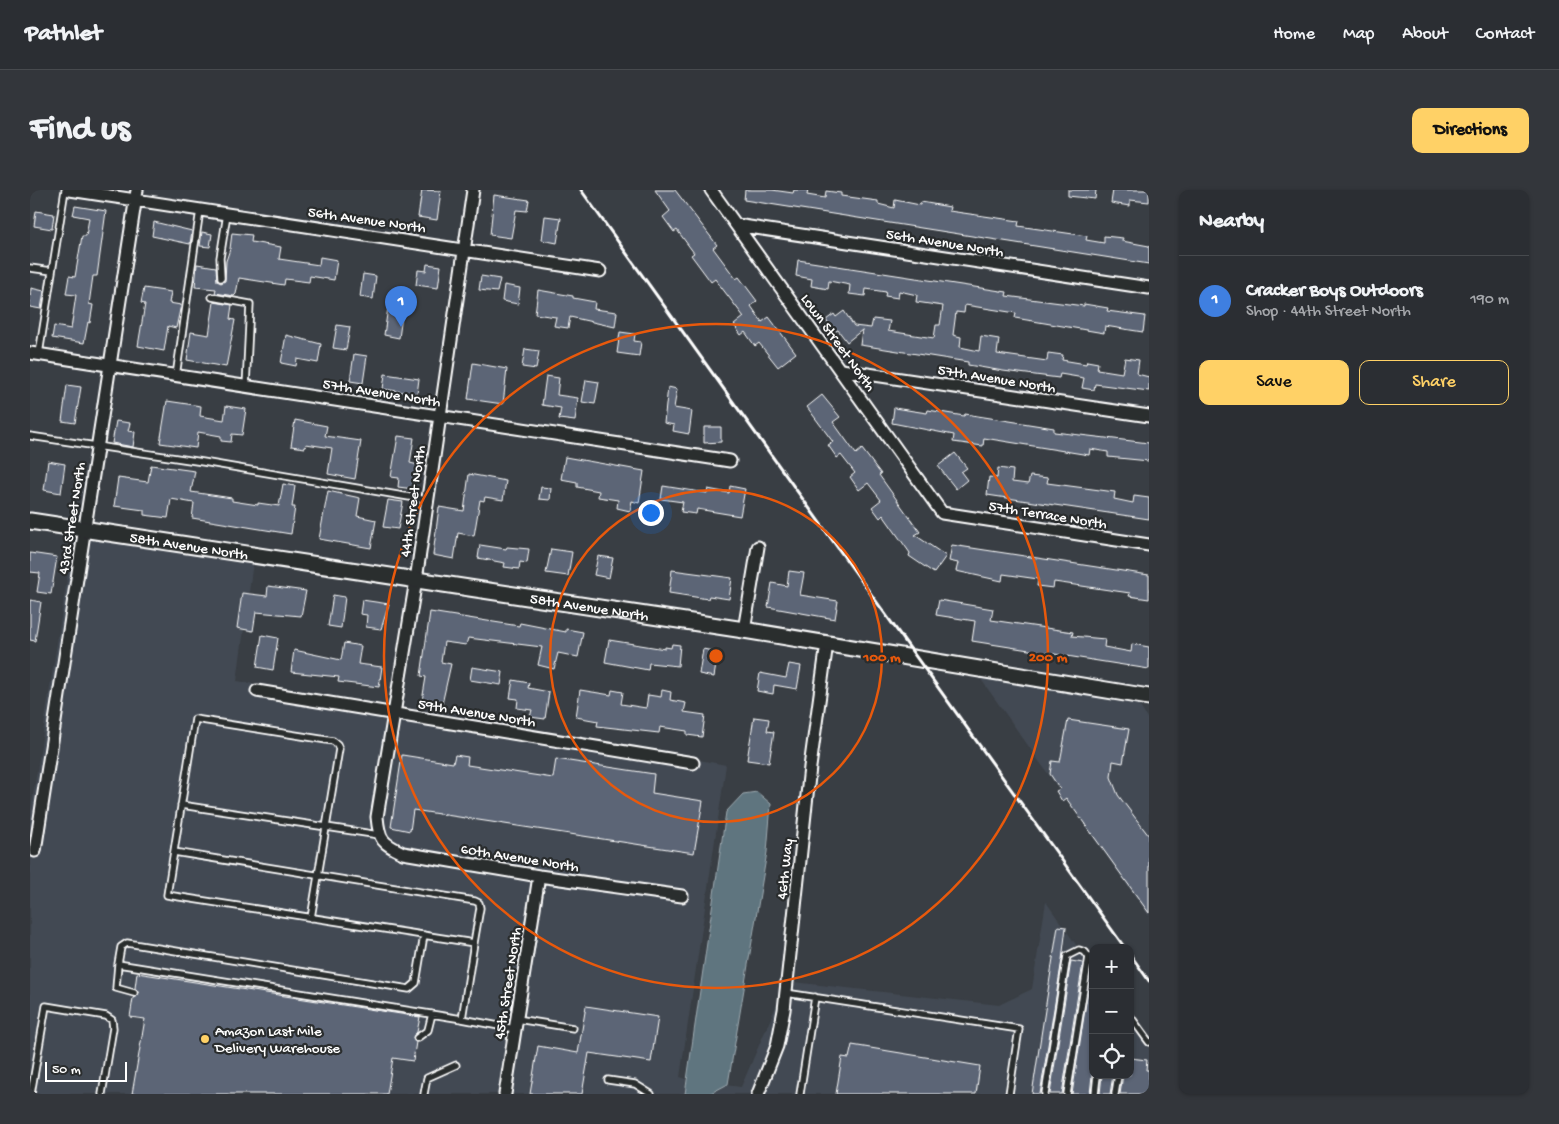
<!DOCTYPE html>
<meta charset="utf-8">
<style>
body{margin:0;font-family:"Gochi Hand",sans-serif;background:#33363b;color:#f1f3f6}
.controls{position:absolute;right:15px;bottom:15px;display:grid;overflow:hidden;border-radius:10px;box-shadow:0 1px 4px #0004}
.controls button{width:45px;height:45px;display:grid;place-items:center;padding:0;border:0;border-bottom:1px solid #474a4e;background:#2b2e33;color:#f1f3f6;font:25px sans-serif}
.scale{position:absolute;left:15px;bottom:12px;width:82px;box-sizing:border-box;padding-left:5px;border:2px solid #fff;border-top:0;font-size:14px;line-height:18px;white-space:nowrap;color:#fff;-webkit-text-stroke:4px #2a2d2e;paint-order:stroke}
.you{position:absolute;left:620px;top:322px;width:18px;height:18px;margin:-12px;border:4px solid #fff;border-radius:50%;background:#1a73e8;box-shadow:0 0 0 8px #1a73e833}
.badge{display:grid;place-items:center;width:32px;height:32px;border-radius:50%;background:#ffd166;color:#fff;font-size:16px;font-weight:700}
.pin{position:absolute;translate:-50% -41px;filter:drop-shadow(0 1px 2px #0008)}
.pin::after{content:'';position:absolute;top:26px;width:18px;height:15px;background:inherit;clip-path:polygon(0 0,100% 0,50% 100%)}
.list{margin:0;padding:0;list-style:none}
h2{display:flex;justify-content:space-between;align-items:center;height:65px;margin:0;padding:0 20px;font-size:21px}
h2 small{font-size:16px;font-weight:400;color:#a6a8ac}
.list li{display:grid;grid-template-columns:32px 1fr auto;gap:15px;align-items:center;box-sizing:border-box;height:90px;padding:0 20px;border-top:1px solid #474a4e}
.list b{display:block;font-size:19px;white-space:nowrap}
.list p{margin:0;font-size:16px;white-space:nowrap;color:#a6a8ac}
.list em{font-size:16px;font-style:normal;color:#a6a8ac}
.actions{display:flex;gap:10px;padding:15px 20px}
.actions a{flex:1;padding:11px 0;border:1px solid #ffd166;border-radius:10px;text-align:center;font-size:18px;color:#ffd166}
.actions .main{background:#ffd166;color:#111}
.icon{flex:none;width:28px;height:28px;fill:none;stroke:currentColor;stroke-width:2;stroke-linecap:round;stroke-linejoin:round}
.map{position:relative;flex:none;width:1119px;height:904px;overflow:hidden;border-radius:10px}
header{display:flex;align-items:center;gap:30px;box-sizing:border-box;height:70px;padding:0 25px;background:#2b2e33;border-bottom:1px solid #474a4e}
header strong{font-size:24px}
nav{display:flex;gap:28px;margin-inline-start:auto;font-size:18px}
.intro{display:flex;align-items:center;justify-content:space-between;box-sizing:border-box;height:120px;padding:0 30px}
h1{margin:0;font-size:35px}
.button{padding:12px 22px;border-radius:10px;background:#ffd166;color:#111;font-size:18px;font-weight:700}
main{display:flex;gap:30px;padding:0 30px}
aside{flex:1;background:#2b2e33;border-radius:10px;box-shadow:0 1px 4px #0004}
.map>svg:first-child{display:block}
</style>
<header>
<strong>Pathlet</strong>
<nav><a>Home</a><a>Map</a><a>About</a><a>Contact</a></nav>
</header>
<div class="intro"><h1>Find us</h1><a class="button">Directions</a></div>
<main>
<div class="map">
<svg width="1119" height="904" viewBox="0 0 1119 904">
<rect width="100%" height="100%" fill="#393e44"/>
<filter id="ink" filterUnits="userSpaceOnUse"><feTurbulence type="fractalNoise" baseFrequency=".02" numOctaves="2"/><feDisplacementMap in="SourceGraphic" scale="10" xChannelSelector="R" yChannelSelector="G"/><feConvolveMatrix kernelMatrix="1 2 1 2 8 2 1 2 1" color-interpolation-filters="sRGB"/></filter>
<g filter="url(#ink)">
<path fill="#434a53" d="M 44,344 L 48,345 L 0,654 L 0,626 Z
M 59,347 L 223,372 L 207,491 L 272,502 L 223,494 L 221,506 L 357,529 L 341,632 L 343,646 L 353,660 L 372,669 L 502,691 L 470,904 L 0,904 L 0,667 L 9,668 Z
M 948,485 L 1107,512 L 1119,531 L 1119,726 Z
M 369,531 L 667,580 L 669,570 L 696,575 L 650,887 L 656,889 L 655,904 L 481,904 L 513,693 L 656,713 L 658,701 L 510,679 L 375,657 L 361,650 L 354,642 L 353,627 Z
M 1016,712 L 1063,779 L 1063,885 L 1100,885 L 1100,832 L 1119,858 L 1119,904 L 734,904 L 753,857 L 763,792 L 969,815 L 1002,799 Z
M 750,807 L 742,854 L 721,904 L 679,904 L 695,895 L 711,897 Z"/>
<path fill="#5f747f" stroke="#9facb2" d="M 727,602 L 741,614 L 737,662 L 698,894 L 679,904 L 655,904 L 696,622 L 713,604 Z"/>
<path fill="#5b6576" stroke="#fff" d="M 392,0 L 411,1 L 407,30 L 388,27 Z
M 625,0 L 645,0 L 687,55 L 683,58 L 706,89 L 709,87 L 727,111 L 721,116 L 732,132 L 739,127 L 766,163 L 748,177 L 729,153 L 725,156 L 715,142 L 711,145 L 704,135 L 714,127 L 685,89 L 681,92 L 661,65 L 664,63 L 647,40 L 644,42 L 633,27 L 640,21 Z
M 715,0 L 742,0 L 763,3 L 764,0 L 778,0 L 777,5 L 795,8 L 796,1 L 811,3 L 811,6 L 848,11 L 848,14 L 864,18 L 865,10 L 890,15 L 891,12 L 920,17 L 919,21 L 989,31 L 988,36 L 1057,46 L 1056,50 L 1074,53 L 1074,46 L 1093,48 L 1092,51 L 1119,56 L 1119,74 L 714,10 Z
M 1038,0 L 1066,0 L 1065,9 L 1038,6 Z
M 1083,0 L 1119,0 L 1119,12 L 1100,10 L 1100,16 L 1081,13 Z
M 464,5 L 499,10 L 497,21 L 486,20 L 481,48 L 460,45 Z
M 45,16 L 76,21 L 67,86 L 63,86 L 59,114 L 63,115 L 60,133 L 58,132 L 54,153 L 22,148 L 24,136 L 41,139 L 46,105 L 36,104 L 39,86 L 45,87 L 52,46 L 56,46 L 59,28 L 43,25 Z
M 6,21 L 24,24 L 22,39 L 4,36 Z
M 515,26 L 531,28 L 527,53 L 512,50 Z
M 124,32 L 162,41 L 160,54 L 122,46 Z
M 172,42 L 182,44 L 180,57 L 170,56 Z
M 202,43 L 222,45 L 221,52 L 251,57 L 249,69 L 289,75 L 290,67 L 307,70 L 304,90 L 280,86 L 279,92 L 255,89 L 254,95 L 209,88 L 206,104 L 204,106 L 185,103 L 186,99 L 165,97 L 167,74 L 186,77 L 187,91 L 191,93 L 195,91 L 196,71 L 200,59 Z
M 768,70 L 977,102 L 976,106 L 1054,116 L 1054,114 L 1078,118 L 1077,121 L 1115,126 L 1113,142 L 1075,136 L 1074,143 L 985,128 L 986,123 L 935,115 L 934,123 L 926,122 L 923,145 L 931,147 L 930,157 L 949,161 L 951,146 L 969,149 L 967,164 L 1017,171 L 1018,163 L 1033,165 L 1032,170 L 1056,174 L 1057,171 L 1068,173 L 1067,179 L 1092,183 L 1095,168 L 1109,170 L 1107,184 L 1119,187 L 1119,201 L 1065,194 L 1064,200 L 1052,198 L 1054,188 L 1030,184 L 1029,188 L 973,181 L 938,175 L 938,172 L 830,155 L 832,140 L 817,152 L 808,140 L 804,142 L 796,130 L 804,124 L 806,127 L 814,121 L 824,136 L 841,138 L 843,129 L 860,131 L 858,141 L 904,148 L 906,135 L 910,135 L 913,116 L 886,112 L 887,105 L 869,101 L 868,108 L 855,106 L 856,102 L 836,99 L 835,106 L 819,104 L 820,95 L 799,91 L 798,99 L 781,96 L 782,89 L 766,86 Z
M 397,74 L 411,76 L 408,98 L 386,95 L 388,80 L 396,81 Z
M 333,84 L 346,86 L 343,109 L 330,107 Z
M 451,86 L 470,89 L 467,102 L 449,100 Z
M 474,95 L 490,98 L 488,114 L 472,111 Z
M 1,98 L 14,101 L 11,119 L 0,117 Z
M 114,98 L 141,102 L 139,113 L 151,115 L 146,138 L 138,136 L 134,161 L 108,156 L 115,114 L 111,113 Z
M 508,100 L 543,106 L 543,108 L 565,112 L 564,119 L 587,122 L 585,137 L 540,127 L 538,138 L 524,136 L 526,127 L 505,124 Z
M 184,112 L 202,115 L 200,129 L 205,130 L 196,177 L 157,170 L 161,142 L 179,145 Z
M 358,117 L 373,119 L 369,148 L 354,145 Z
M 307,135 L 320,137 L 316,160 L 303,158 Z
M 590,142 L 605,144 L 604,151 L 611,152 L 609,166 L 587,163 Z
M 256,145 L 291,154 L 288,173 L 267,169 L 266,176 L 251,173 Z
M 495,159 L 509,161 L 506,179 L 492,177 Z
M 324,164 L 337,166 L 333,193 L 320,191 Z
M 443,173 L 477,179 L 473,214 L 438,209 Z
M 355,184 L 389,189 L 387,204 L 353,199 Z
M 516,186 L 529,188 L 527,205 L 548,208 L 545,231 L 529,229 L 531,218 L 512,215 Z
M 556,190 L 569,192 L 565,214 L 552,212 Z
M 37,195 L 51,197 L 45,233 L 32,231 Z
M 638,197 L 647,199 L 644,218 L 662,221 L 659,244 L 643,241 L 644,235 L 634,233 Z
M 792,205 L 810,227 L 803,232 L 826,264 L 832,259 L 851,284 L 849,285 L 890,342 L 885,345 L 916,366 L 904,383 L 879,366 L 880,363 L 853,325 L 850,328 L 842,317 L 851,310 L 838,293 L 829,300 L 820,287 L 825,283 L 811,265 L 807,268 L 798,255 L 803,252 L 777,217 Z
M 137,211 L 171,216 L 170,226 L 194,230 L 196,216 L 216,219 L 212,245 L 202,244 L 201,252 L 191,251 L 191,246 L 168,242 L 166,258 L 130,253 Z
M 864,218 L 897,223 L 898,220 L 934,226 L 935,224 L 1024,238 L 1024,242 L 1119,253 L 1119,271 L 1078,267 L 1078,262 L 1060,259 L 1059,265 L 954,248 L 953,256 L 923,252 L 924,245 L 862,233 Z
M 265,230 L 297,236 L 295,246 L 331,251 L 325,289 L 298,284 L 302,258 L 276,254 L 275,258 L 261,256 Z
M 86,231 L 100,233 L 98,241 L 105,242 L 103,257 L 82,253 Z
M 674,237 L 691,237 L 691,252 L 674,253 Z
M 368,246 L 384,248 L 380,273 L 388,275 L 384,299 L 368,297 L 369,288 L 361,287 Z
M 925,263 L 937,278 L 931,282 L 937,290 L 926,299 L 908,276 Z
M 535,267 L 614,281 L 609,313 L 602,311 L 600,321 L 587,318 L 588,310 L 568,307 L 569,301 L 547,297 L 547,292 L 531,289 Z
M 18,271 L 35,274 L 31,303 L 14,300 Z
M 121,275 L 165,281 L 161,302 L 202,308 L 202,311 L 228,315 L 228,313 L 249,316 L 253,294 L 265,296 L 262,317 L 265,317 L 261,344 L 162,328 L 164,313 L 141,309 L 138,328 L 114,325 L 114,320 L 84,316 L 88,288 L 118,292 Z
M 968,278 L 983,280 L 982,292 L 998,294 L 1000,286 L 1018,288 L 1017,293 L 1085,302 L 1084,309 L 1103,313 L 1104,306 L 1119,308 L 1119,329 L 957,305 L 959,287 L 967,288 Z
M 439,284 L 476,291 L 473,310 L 455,307 L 454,311 L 450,310 L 444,346 L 428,343 L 424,369 L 403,365 L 409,317 L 434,321 Z
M 633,296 L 677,303 L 678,299 L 699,303 L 700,296 L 715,299 L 710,326 L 667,319 L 666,324 L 651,322 L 653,312 L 631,309 Z
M 511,297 L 521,298 L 520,310 L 509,309 Z
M 298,301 L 330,308 L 327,326 L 346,330 L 341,358 L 289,349 Z
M 358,310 L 373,312 L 368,339 L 353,337 Z
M 450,355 L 476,359 L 477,357 L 499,359 L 497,373 L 490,372 L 489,379 L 474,377 L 475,373 L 448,368 Z
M 922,355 L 1119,385 L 1119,409 L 1099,406 L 1100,403 L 1024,392 L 1023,398 L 1007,396 L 1008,389 L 973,384 L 972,391 L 926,381 L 928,373 L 919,371 Z
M 521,359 L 542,362 L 538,386 L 516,383 Z
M 0,363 L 27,367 L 21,404 L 7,402 L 10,383 L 0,382 Z
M 568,366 L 583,368 L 579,388 L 564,385 Z
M 642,380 L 702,388 L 699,409 L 679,406 L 678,409 L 639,403 Z
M 759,381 L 774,383 L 770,405 L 808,411 L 805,429 L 738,417 L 742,393 L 757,396 Z
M 238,396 L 276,401 L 271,426 L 226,422 L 223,441 L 207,438 L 212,403 L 237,406 Z
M 303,405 L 315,407 L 311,438 L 298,436 Z
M 0,410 L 11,412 L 5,451 L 0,450 Z
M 332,410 L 359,414 L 351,439 L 336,437 L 337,425 L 330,424 Z
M 909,410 L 963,419 L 961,430 L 1043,442 L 1042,446 L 1075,449 L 1074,457 L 1101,462 L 1102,454 L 1119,457 L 1119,479 L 942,451 L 945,431 L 906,425 Z
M 400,422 L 489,436 L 490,433 L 536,442 L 536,439 L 553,442 L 548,467 L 528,463 L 524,479 L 508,475 L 512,457 L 438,448 L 436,455 L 414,452 L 411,472 L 421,474 L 412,514 L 392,511 L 396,487 L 391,486 Z
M 232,445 L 248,448 L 243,480 L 227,477 Z
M 579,450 L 635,459 L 635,457 L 641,458 L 642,454 L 650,455 L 648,476 L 619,473 L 618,480 L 575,472 Z
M 314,453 L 331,456 L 328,474 L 352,477 L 349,497 L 308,492 L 309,487 L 261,482 L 264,460 L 311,470 Z
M 673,459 L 688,462 L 684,487 L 669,484 Z
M 759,474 L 771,476 L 767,499 L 744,495 L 743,504 L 727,501 L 730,483 L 756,488 Z
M 442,477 L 473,482 L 471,495 L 440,490 Z
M 483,490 L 499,493 L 498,498 L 519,502 L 515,529 L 500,527 L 502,520 L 487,518 L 488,509 L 480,508 Z
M 550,500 L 581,505 L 582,500 L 593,502 L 591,514 L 616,518 L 618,505 L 631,507 L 632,500 L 641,502 L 640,510 L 656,513 L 654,522 L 675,525 L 672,547 L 657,545 L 657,541 L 630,537 L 629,543 L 567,536 L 568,531 L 546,527 Z
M 724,527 L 739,529 L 737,541 L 744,542 L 739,573 L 717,570 Z
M 1038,530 L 1099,539 L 1093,573 L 1083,571 L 1081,587 L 1088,605 L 1119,646 L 1119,723 L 1036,608 L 1032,611 L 1026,601 L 1030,599 L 1020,584 L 1022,571 L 1030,572 Z
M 372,565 L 423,573 L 425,565 L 438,567 L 437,575 L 523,588 L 526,569 L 624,584 L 622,603 L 673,611 L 664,663 L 383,620 L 380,641 L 361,637 Z
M 1028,736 L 1036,737 L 1032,770 L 1010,904 L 1002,904 Z
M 1041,771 L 1053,773 L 1032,904 L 1020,904 Z
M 107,783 L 390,827 L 387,842 L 383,847 L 386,852 L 383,871 L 363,868 L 357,904 L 102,904 L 115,829 L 100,827 L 103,808 L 109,804 L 105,798 Z
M 1058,800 L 1063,800 L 1063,876 L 1060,904 L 1042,904 Z
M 556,816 L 628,827 L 621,872 L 559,863 L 552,904 L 500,904 L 508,856 L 548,863 Z
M 822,855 L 950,876 L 946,904 L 806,904 L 812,867 L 819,868 Z
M 1100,868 L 1117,870 L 1116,880 L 1119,880 L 1119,904 L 1090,904 L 1093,885 L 1100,885 Z
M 1072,885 L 1083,885 L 1080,904 L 1070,904 Z"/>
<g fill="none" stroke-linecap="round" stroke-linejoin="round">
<g stroke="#fff" stroke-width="9">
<path id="lane" d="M 0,78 L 22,81
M 191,88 L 190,68 L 197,24
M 182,107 L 220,114 L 216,197
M 9,164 L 35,0
M 146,186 L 170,20
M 0,246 L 173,272 L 397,310
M 151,615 L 349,645
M 144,662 L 445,711 L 449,713 L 450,718 L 444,753
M 281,728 L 309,559 L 307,554 L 303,551 L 165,529 L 137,705 L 444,753 L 432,829 L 485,839
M 394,745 L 386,793 L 379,799 L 97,753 L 91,757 L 88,774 L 432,829
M 88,774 L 86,798 L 104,803
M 756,803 L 989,839 L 979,904
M 1100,826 L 1119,852
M 487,829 L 543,838
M 387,848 L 398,840 L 402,824
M 578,890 L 605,894 L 621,904
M 1,904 L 16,816 L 76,826 L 82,830 L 83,838 L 72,904
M 394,904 L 397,888 L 426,875
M 770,904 L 785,807
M 1015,904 L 1037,766 L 1049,760 L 1055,762 L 1063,773
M 1037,904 L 1059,767
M 1065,904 L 1067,885
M 1085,904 L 1088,885"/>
</g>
<g stroke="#fff" stroke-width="15">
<path id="street" d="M 40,0 L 570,81
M 443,0 L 386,390 L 347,627 C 349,650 352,653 373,663 L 509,686 L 652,706
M 681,0 L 912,323 L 1119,355
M 706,35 L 1119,98
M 0,163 L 700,271
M 811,180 L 1119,226
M 714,440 L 728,357
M 227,501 L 663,573
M 5,661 L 107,0
M 475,904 L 509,686
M 728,904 L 747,856 L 754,820 L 780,577 L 797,453"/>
</g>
<g stroke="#fff" stroke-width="19">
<g id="secondary">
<path id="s1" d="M 0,331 L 714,440 L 1119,507"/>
</g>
</g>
<use href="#lane" stroke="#2a2d2e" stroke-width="5.5"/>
<use href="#street" stroke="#2a2d2e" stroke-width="11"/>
<use href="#secondary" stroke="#2a2d2e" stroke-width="15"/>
<path stroke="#fff" stroke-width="3" d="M 551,0 L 1095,758
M 1100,764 L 1119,791"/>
</g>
</g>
<g fill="none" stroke="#e8590c" stroke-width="2.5">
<circle cx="686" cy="466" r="166"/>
<circle cx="686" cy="466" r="332"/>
</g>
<circle fill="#ffd166" stroke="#2a2d2e" stroke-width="2" cx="175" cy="849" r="5"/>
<g text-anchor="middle" stroke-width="4.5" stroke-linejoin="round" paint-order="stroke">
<g font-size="15" fill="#fff" stroke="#2a2d2e">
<text transform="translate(337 29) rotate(8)" y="5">56th Avenue North</text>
<text transform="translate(915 52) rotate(9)" y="5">56th Avenue North</text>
<text transform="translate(809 152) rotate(54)" y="5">Lown Street North</text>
<text transform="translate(967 188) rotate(9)" y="5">57th Avenue North</text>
<text transform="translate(352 202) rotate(9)" y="5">57th Avenue North</text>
<text transform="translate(382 311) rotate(-82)" y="5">44th Street North</text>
<text transform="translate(1018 324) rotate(9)" y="5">57th Terrace North</text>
<text transform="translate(41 328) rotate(-81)" y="5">43rd Street North</text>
<text dy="5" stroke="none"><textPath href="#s1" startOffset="161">58th Avenue North</textPath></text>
<text dy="5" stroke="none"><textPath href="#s1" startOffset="566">58th Avenue North</textPath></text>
<text transform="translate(447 522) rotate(9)" y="5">59th Avenue North</text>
<text transform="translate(490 667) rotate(9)" y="5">60th Avenue North</text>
<text transform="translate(754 679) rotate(-84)" y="5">46th Way</text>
<text transform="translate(477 793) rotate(-81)" y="5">45th Street North</text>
</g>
<g font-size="15" fill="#fff" stroke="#2a2d2e" text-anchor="start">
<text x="185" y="845">Amazon Last Mile<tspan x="185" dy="17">Delivery Warehouse</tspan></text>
</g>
</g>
<circle cx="686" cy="466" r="8" fill="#e8590c" stroke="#2a2d2e" stroke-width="2.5"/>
<g font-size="15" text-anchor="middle" font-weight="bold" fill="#e8590c" stroke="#2a2d2e" stroke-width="4.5" stroke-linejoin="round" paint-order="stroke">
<text x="852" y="471">100 m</text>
<text x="1018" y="471">200 m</text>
</g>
</svg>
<div class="controls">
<button>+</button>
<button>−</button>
<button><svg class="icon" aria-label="locate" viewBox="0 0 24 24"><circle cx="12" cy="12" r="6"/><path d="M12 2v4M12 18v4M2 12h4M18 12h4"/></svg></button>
</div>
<div class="scale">50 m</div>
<div class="you"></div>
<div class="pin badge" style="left:371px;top:137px;background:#3f7fe0">1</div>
</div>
<aside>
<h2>Nearby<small></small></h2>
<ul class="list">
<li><span class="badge" style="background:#3f7fe0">1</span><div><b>Cracker Boys Outdoors</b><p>Shop · 44th Street North</p></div><em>190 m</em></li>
</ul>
<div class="actions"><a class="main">Save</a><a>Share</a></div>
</aside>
</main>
